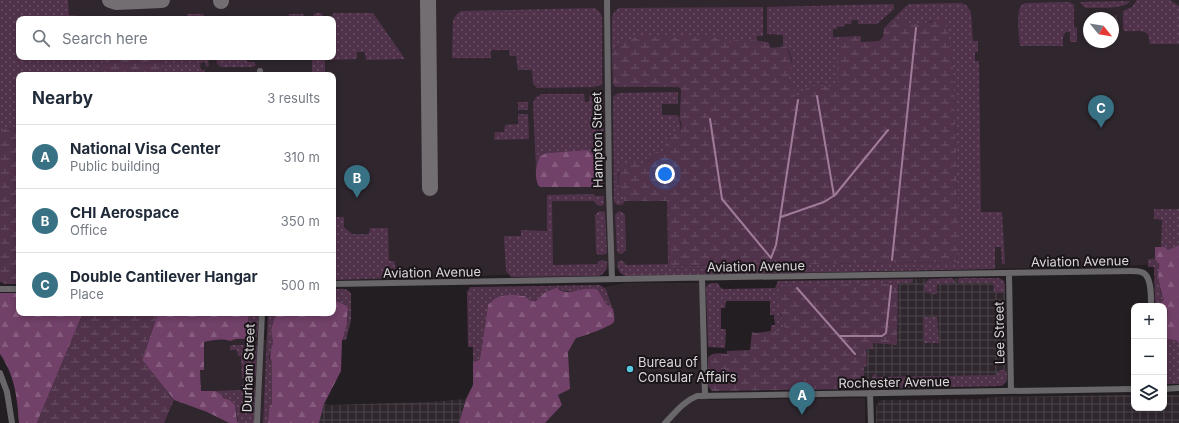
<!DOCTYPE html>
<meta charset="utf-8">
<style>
body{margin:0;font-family:Inter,sans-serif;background:#f6f6f7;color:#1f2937}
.controls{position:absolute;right:12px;bottom:12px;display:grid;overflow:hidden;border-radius:8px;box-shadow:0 2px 6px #0003}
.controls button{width:36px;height:36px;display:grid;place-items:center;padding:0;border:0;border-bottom:1px solid #e0e1e3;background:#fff;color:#1f2937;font:20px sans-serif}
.compass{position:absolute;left:1083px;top:12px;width:36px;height:36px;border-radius:50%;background:#fff;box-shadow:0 2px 6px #0003;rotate:120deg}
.you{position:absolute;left:665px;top:174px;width:14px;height:14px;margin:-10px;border:3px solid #fff;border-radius:50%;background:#1a73e8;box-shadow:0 0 0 6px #1a73e833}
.badge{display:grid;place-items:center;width:26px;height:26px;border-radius:50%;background:#387184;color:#fff;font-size:13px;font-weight:700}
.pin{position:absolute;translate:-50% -33px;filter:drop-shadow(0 1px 2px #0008)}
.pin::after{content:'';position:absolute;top:21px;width:14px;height:12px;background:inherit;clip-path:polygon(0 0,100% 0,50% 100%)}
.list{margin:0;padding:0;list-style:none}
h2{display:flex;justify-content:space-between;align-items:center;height:52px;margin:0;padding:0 16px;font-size:17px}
h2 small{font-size:13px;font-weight:400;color:#747a83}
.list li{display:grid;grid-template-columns:26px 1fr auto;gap:12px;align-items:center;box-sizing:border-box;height:64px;padding:0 16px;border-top:1px solid #e0e1e3}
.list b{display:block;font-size:15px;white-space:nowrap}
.list p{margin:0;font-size:13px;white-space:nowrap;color:#747a83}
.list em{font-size:13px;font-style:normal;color:#747a83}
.icon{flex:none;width:22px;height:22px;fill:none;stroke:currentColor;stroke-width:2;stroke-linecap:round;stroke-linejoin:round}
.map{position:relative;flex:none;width:1179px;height:423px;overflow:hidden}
.search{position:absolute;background:#fff;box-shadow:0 2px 6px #0003;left:16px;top:16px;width:320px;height:44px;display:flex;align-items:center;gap:10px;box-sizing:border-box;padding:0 14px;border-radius:8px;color:#747a83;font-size:15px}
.panel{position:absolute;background:#fff;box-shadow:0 2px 6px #0003;left:16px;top:72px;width:320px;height:244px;border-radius:8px}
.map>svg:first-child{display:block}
</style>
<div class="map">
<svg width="1179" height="423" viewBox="0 0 1179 423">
<defs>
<pattern id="industrial-grid" width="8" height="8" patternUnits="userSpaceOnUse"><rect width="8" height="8" fill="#2f262e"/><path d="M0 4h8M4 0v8" fill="none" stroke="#4d454c"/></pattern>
<pattern id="grass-dots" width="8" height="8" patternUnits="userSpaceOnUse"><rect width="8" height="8" fill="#51324b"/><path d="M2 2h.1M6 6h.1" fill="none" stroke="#694f64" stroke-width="1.8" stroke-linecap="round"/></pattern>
<pattern id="forest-firs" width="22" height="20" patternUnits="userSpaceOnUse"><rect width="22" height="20" fill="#724169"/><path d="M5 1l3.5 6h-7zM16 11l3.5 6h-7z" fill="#865c7e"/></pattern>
<pattern id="wetland-marsh" width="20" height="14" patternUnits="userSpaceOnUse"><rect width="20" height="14" fill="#51324b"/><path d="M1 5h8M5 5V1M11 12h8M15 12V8" fill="none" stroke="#694f64"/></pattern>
</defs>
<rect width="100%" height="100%" fill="#231e22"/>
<path fill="#2f262e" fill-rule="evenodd" d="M 67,0 L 1179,0 L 1179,265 L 1177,264 L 995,269 L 957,262 L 669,266 L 424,279 L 333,280 L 333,75 L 163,75 L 159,57 L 333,57 L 333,19 L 67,19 ZM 1089,18 L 1113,18 L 1113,42 L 1089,42 Z
M 626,283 L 710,283 L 707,284 L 706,288 L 708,400 L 865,398 L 865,423 L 545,423 L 562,405 L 558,395 L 570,389 L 568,352 L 576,338 L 587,336 L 596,330 L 611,325 L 614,317 L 614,314 L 609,295 L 604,287 Z
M 216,339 L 224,339 L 230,341 L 236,339 L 267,340 L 263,423 L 239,423 L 237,421 L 235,405 L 230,400 L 223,398 L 221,394 L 215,391 L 201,391 L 200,370 L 204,370 L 204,342 Z
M 174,400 L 207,412 L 229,423 L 164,423 Z"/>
<path fill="url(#industrial-grid)" d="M 1092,15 L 1118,15 L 1118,27 L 1113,27 L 1113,18 L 1092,18 Z
M 999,278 L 1003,280 L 1005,285 L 1007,380 L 1003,385 L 1000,386 L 862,389 L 865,385 L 864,367 L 867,366 L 866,349 L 873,343 L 897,344 L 898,283 L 912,283 L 914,282 L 913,279 Z
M 1134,395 L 1134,408 L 1164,408 L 1164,395 L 1179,395 L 1179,423 L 876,423 L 876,407 L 879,401 L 883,400 L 984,399 L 990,397 Z
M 466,399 L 459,423 L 319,423 L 324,404 L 329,405 L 430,402 Z"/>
<path fill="url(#grass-dots)" d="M 0,0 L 68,0 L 69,15 L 81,16 L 81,19 L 19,19 L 19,57 L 109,57 L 103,63 L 97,75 L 19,75 L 19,134 L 7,127 L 0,132 Z
M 1137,0 L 1170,0 L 1179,6 L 1179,44 L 1150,44 L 1148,34 C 1141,29 1132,32 1124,31 L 1123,28 L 1123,11 L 1132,7 Z
M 1130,1 C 1124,10 1098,7 1087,8 L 1083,6 L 1080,2 Z
M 1069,2 L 1074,5 L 1074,27 L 1077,28 L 1077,42 L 1070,42 L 1070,32 L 1066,32 L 1063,36 L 1063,46 L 1020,46 C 1019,37 1016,13 1021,6 C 1023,3 1024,4 1027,3 Z
M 961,3 L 966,5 L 971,12 L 973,41 L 978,41 L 978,52 L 975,52 L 975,61 L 979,61 L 981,212 L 1002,212 L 1005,264 L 1002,264 L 1001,247 L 995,247 L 995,269 L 627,276 C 619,275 617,269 618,262 L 620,260 L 624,262 L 626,265 L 668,264 L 669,266 L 957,262 L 959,245 L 959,230 L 953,66 L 946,26 L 932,21 L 918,25 L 904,23 L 899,19 L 884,28 L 906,6 L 909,4 Z
M 893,4 L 894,7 L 894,9 L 877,24 L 858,24 L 858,20 L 852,20 L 851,24 L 845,24 L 845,26 L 837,27 L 837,29 L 833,29 L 833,37 L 841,37 L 842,45 L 838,48 L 838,86 L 809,86 L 795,99 L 793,82 L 789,83 L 787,80 C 790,72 794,64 791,56 C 790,52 788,50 787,46 L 783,46 L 783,35 L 767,34 L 767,7 Z
M 763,7 L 763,36 L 757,36 L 757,41 L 742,39 L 732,44 L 630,40 L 619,46 L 612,53 L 612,17 L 614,12 L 619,8 Z
M 595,8 L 600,12 L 602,18 L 602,85 L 593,87 L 537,88 L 533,84 L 532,70 L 518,70 L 516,56 L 510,56 L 509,50 L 491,50 L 491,58 L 452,58 L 453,20 L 457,14 L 461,11 Z
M 315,13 L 321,13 L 324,17 L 324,19 L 312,19 L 312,17 Z
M 334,13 L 373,13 L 405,59 L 366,60 L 365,52 L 357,52 L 357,59 L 330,60 L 330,57 L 333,57 L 333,19 L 330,19 Z
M 187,14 L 203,14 L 206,19 L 187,19 Z
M 289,14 L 303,14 L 307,19 L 289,19 Z
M 214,16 L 243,16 L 243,19 L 214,19 Z
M 159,57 L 208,57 L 209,66 L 206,67 L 205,62 L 201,63 L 200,67 L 202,70 L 205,70 L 205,75 L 163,75 L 161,60 Z
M 216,57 L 247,57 L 247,62 L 254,62 L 256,65 L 253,67 L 221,67 L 217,64 Z
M 312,57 L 325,57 L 325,75 L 312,75 Z
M 678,92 L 678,104 L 662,104 L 662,115 L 677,115 C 688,139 670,129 666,142 C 665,144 665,147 665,149 L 652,159 L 641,164 L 631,161 C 628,164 621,168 619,172 C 615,181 621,193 625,201 L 622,205 L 617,205 L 614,202 L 613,97 L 618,93 Z
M 542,94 L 584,94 L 585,102 L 589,102 L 590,94 C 595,94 600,93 603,99 L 604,182 L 602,186 L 593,187 L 594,178 L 596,176 L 587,150 L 547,153 L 541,156 L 537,162 L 536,170 L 533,103 L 536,97 Z
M 518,102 L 528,102 L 528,110 L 518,110 Z
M 518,114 L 528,114 L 529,139 L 494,140 L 495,132 L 504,132 L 505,125 L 518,124 Z
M 593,194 L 596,196 L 604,196 L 604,204 L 602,206 L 597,205 L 594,201 L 552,201 L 553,265 L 597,264 L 599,261 L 603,260 L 607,262 C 607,269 606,273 599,276 L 511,277 L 506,271 L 504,236 L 521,236 L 521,230 L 547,231 L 547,195 Z
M 1154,209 L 1179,209 L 1179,245 L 1168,250 L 1165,247 L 1161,247 L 1162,220 L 1154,219 Z
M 599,211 L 605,212 L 607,253 L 602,255 L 597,254 L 596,252 L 595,215 Z
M 619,211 L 622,212 L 625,215 L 626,250 L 623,253 L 620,254 L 617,251 L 615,215 Z
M 333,217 L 344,217 L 344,227 L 352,234 L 369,234 L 370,228 L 388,228 L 389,261 L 394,261 C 396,265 396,274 394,278 L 333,280 Z
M 1148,259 L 1155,259 L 1159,262 L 1160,269 L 1158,276 L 1161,293 L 1164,299 L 1161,303 L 1162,306 L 1155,306 L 1154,267 L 1148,267 Z
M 952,278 L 954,280 L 955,283 L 937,284 L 937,294 L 931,294 L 924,290 L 924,284 L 929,279 Z
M 959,278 L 999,278 L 1004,281 L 1005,290 L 1002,293 L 994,292 L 993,283 L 958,283 L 958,280 Z
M 913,279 L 913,282 L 912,283 L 885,283 L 780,313 L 784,323 L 785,331 L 771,331 L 771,325 L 775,325 L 774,315 L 770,315 L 770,301 L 726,301 L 725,308 L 721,308 L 721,329 L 726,329 L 725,348 L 708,347 L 706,288 C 708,282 712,283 718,283 L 720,287 L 723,289 L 775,288 L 778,281 Z
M 600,285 L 606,289 L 613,309 L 606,304 L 598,290 C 594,289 591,288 587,289 C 579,290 567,294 560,289 C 555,290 550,290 546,292 C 538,296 540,304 528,300 L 525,296 L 520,295 L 488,305 L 480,359 L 473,363 L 473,347 L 468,347 L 467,292 L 470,287 Z
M 333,289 C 340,289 348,287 351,294 L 351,320 L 346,340 L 342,340 C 345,330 351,316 347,306 L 333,299 Z
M 1164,309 L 1168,311 L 1176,340 L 1179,344 L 1179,384 L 1164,384 Z
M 250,313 L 259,313 L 257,337 L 255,339 L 248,339 L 250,329 L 248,318 L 250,315 Z
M 268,313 L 276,313 L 271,330 L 273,343 L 271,349 L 269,358 L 272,363 L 272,403 L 269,409 L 268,423 L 263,423 Z
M 923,317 L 937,317 L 939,343 L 924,343 Z
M 232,345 L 254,345 L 257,346 L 256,376 C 252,379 246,379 242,378 L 241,356 L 238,356 L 237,350 L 230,350 L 230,346 Z
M 1000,370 L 1004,370 L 1006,372 C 1008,378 1007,384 1000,386 L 875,388 L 872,387 L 872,376 L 876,373 L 876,377 L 996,375 Z
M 250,384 L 253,385 L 255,389 L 254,423 L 239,423 L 238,421 L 235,405 L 230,400 L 223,398 L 221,394 L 215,391 L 242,390 L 242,385 Z"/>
<path fill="url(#forest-firs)" d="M 587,150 L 598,158 L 598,173 L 594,178 L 593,187 L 540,187 L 538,185 C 534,175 536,165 540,156 L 547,153 Z
M 1179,245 L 1179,344 L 1176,340 L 1167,339 L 1165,331 L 1168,311 L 1164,309 L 1164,306 L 1162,306 L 1161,303 L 1164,299 C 1161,294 1159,282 1158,276 C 1158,271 1160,269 1159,263 L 1155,259 L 1155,247 L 1165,247 L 1168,250 Z
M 556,288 C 558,288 559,290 562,291 C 573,295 586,285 598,290 L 606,304 L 613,309 C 614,313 615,318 614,322 C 612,326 582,337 576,338 L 568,352 L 570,389 L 558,395 L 562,405 L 545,423 L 459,423 L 466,399 L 473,385 L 473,363 L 480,359 L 488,305 C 491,302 495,298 499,297 C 506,294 517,295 525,296 L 529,300 C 538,303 537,299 543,294 C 546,291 552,290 556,288 Z
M 0,293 L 19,293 L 19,313 L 83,313 L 37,423 L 19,423 C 17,397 15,376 0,354 Z
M 333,299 L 347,306 L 348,309 L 347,324 L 342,341 L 341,371 L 324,404 L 319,423 L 268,423 L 269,409 L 272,403 L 272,363 L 270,358 L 271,349 L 273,343 L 271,330 L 276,313 L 333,313 Z
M 158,313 L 250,313 L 250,315 L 248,318 L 250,329 L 248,339 L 236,339 L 230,341 C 221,338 214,340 204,342 L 204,370 L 200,370 L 201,391 L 215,391 L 221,394 L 223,398 L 230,400 L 235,405 L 237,421 L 239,423 L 229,423 L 207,412 L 174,400 L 142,360 Z"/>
<path fill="url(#wetland-marsh)" d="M 899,19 C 913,29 928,21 943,20 L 948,33 L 953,66 L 959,230 L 959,245 L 957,262 L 669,266 L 668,264 L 667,201 L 625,201 C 618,188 616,179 622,165 L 631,161 L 641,164 L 652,159 L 655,152 L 661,152 L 665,149 C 665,146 665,142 667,139 C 672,132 688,133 679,118 L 680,115 L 681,89 L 678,87 L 615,87 L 613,84 L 612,53 L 623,43 L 636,37 L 722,37 L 728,40 L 732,44 L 733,41 L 742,39 L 768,42 L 771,48 L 787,46 C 791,63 796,62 787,80 L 789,83 L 794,82 L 795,99 L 809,86 L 838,86 L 838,48 L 842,45 L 841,37 L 861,36 L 861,42 L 879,41 L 883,37 L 884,28 Z
M 109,57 L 159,57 L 161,60 L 163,75 L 97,75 L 103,63 Z
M 7,127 L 19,134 L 19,284 L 5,284 L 0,282 L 0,132 Z
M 898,283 L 897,345 L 873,343 L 873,349 L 866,349 L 867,366 L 864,367 L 865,385 L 862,389 L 714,391 L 712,391 L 708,386 L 708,357 C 713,352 720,353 727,354 L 727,351 L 750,350 L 752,332 L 757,333 L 771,331 L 785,331 C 784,319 777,307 778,295 C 778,292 779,289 780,286 Z
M 83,313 L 158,313 L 142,360 L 174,400 L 164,423 L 37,423 Z"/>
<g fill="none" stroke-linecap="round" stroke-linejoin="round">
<path stroke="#a07b99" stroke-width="2" d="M 817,96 L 834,196
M 710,119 L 722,199 L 771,258 L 776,245 L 798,100
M 781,217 L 824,202 L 835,195 L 888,130
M 892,260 L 916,28
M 797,288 L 855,354
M 840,336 L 882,336 L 886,333 L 891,286"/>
<path stroke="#726e71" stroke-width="16" d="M 110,0 L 116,2 L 162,0
M 221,0 L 221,1
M 428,0 L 430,188"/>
<path stroke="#696769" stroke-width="6" d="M 607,1 L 609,191 L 612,279
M 260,71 L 260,75
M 1009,274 L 1011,391
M 702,278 L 705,395
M 333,284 L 674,278 L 1131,271 C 1134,271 1138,271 1141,272 C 1152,274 1151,297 1151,306
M 0,289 L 19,289
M 0,373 L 7,392 L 12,423
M 1164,389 L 1179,388
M 870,393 L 871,423
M 257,423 L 262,313
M 665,423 C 675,413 684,401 697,396 L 1134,389"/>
</g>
<circle fill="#56c9e1" stroke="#1a1519" stroke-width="1.5" cx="630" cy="369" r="4"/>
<g text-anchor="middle" stroke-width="4" stroke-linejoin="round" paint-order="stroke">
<g font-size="13" fill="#dad6d9" stroke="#1a1519">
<text transform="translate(597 140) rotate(-91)" y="5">Hampton Street</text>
<text transform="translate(1080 261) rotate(-1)" y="5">Aviation Avenue</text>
<text transform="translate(756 266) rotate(-1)" y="5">Aviation Avenue</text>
<text transform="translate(432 272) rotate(-1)" y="5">Aviation Avenue</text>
<text transform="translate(999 333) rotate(-91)" y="5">Lee Street</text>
<text transform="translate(248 368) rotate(-88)" y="5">Durham Street</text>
<text transform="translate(894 382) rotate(-1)" y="5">Rochester Avenue</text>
</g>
<g font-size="13" fill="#dad6d9" stroke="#1a1519" text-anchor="start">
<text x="638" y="367">Bureau of<tspan x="638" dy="15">Consular Affairs</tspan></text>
</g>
</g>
</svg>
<div class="controls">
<button>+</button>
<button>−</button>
<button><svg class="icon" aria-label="layers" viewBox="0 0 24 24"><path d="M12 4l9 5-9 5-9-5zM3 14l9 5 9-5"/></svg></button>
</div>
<svg class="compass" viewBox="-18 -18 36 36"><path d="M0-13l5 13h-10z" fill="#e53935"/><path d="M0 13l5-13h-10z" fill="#747a83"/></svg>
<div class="you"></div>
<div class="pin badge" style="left:802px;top:415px">A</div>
<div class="pin badge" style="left:357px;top:198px">B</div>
<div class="pin badge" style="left:1101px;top:128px">C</div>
<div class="search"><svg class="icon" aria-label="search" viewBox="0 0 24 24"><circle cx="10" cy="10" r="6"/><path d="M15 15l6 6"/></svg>Search here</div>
<section class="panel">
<h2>Nearby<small>3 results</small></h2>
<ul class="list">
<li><span class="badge">A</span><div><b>National Visa Center</b><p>Public building</p></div><em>310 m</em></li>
<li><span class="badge">B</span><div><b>CHI Aerospace</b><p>Office</p></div><em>350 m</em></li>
<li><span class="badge">C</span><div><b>Double Cantilever Hangar</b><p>Place</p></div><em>500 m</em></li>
</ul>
</section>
</div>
